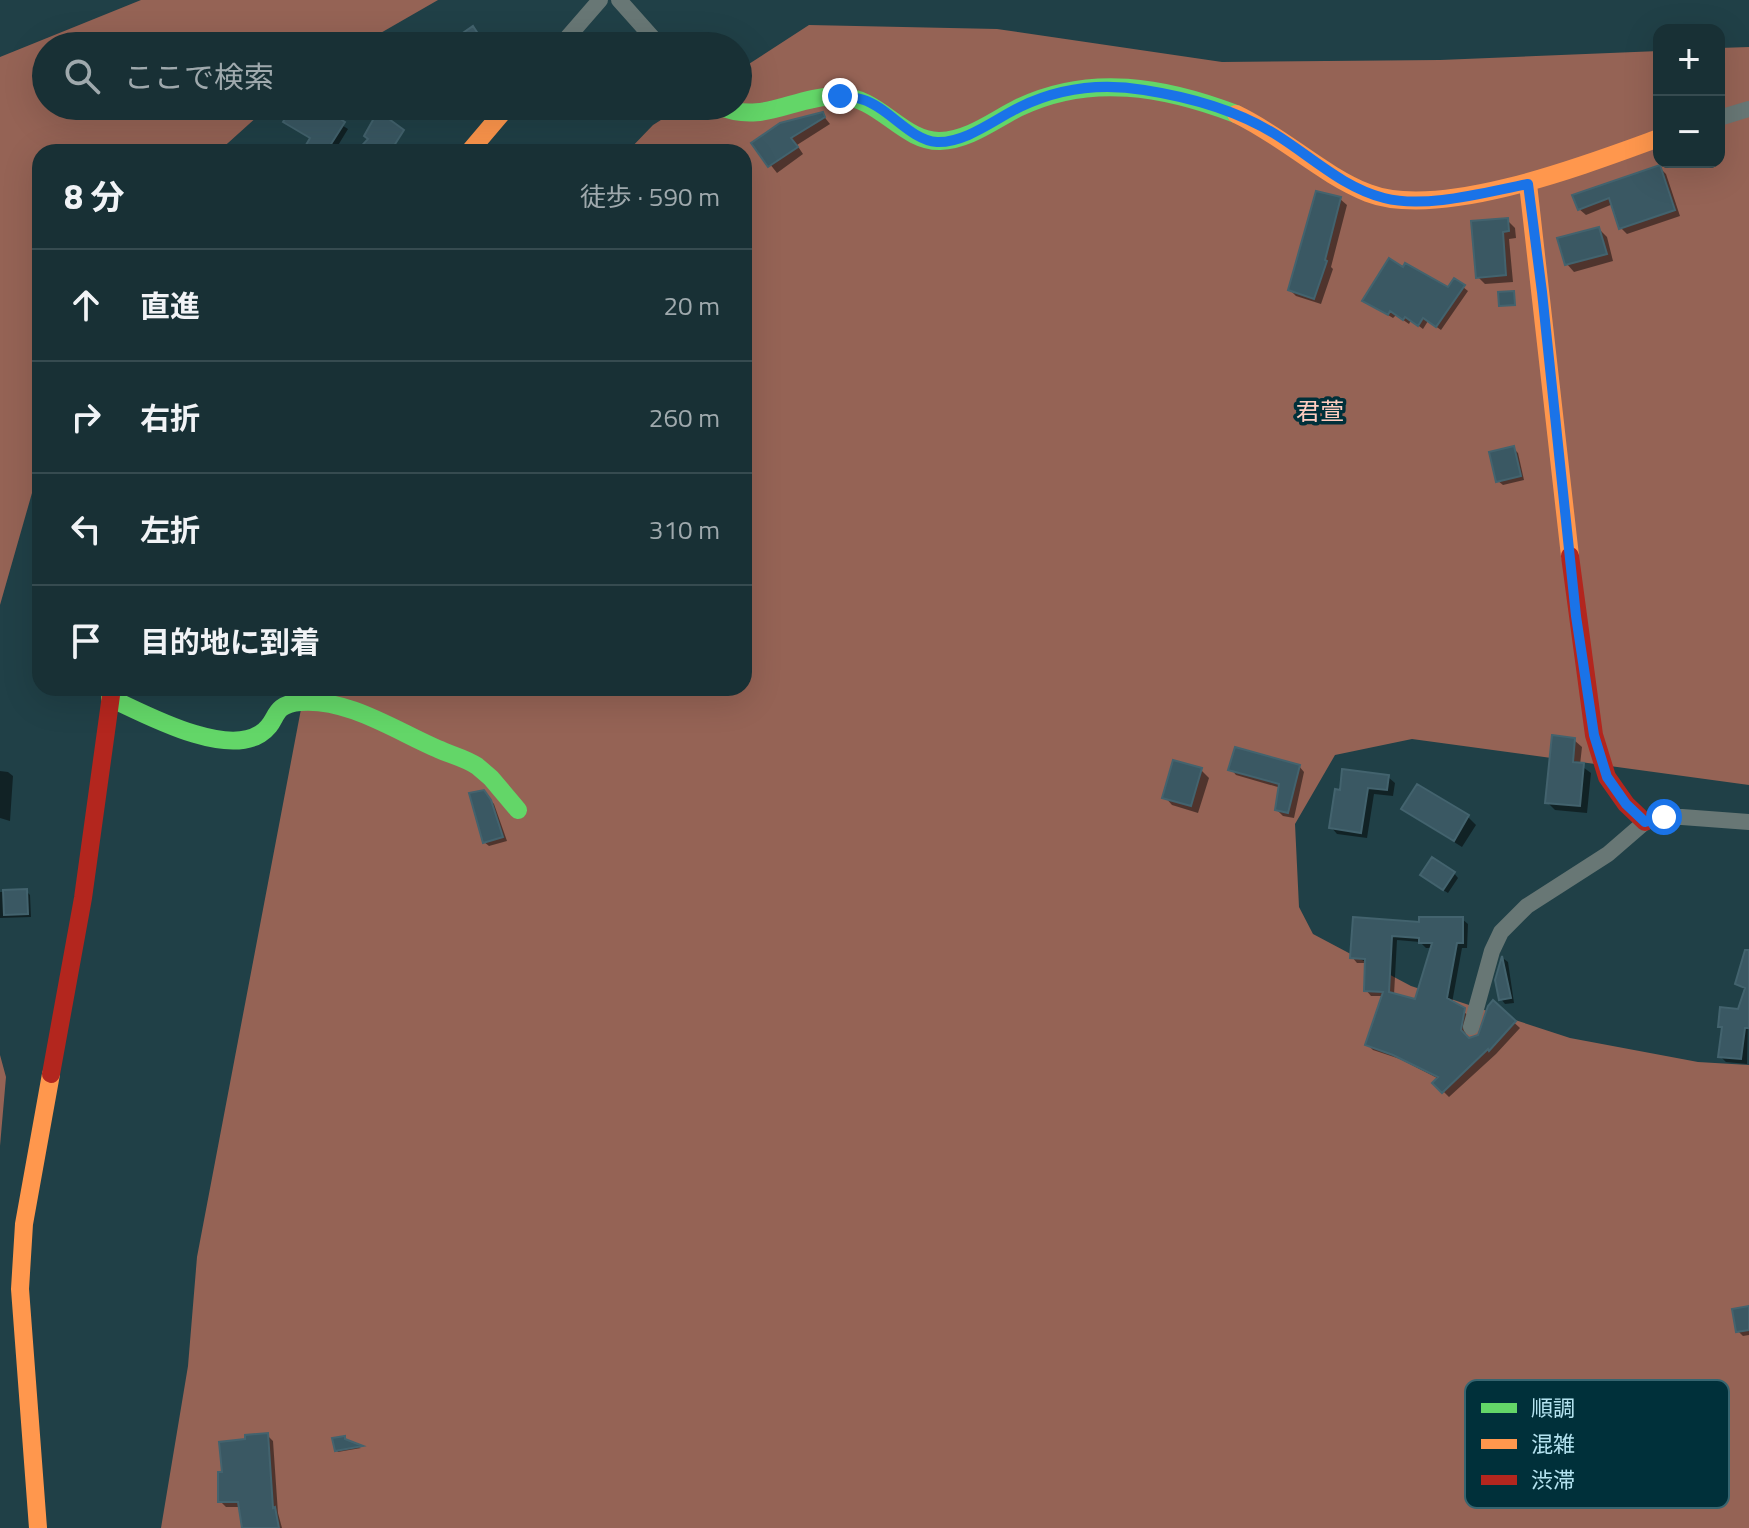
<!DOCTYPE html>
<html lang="ja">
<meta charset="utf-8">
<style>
body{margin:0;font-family:"Titillium Web","Noto Sans JP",sans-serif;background:#21383d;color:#f1f3f6}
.controls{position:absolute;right:24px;top:24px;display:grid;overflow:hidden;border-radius:16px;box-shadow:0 8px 32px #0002}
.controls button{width:72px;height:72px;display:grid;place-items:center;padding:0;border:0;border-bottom:2px solid #364b50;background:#183035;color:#f1f3f6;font:40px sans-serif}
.stop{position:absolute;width:24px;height:24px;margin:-18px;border:6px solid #1a73e8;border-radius:50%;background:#fff}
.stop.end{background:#1a73e8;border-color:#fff;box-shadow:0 2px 8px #0008}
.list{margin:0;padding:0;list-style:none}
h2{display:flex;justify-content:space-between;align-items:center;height:104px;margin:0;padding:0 32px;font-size:34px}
h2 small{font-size:26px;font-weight:400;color:#9fa9ad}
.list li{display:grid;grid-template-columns:52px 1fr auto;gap:24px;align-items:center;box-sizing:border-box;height:112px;padding:0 32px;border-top:2px solid #364b50}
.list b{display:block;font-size:30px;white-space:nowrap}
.list em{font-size:26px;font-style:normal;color:#9fa9ad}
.icon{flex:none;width:44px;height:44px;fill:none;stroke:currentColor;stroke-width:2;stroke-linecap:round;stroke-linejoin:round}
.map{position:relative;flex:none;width:1749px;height:1528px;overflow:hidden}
.search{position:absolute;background:#183035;box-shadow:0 8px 32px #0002;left:32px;top:32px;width:720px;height:88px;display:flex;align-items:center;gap:20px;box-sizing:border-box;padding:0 28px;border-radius:44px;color:#9fa9ad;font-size:30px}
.panel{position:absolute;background:#183035;box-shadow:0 8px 32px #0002;left:32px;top:144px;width:720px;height:552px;border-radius:24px}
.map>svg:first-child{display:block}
</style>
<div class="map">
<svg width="1749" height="1528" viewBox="0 0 1749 1528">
<rect width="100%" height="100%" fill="#204047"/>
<path fill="#956355" d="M 141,0 L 438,0 L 358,46 L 46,46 L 46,106 L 269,106 L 218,152 L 40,152 L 40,465 L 0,605 L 0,57 Z
M 809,25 L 997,29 L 1222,62 L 1440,60 L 1659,51 L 1659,162 L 1719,162 L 1719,48 L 1749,47 L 1749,785 L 1412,739 L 1335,755 L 1295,824 L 1299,907 L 1313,934 L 1411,986 L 1570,1038 L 1698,1062 L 1749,1065 L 1749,1528 L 161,1528 L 188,1366 L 197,1257 L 305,688 L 744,688 L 744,152 L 627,152 L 653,125 L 683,106 L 738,106 L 738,71 Z
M 0,1055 L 6,1077 L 0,1146 Z"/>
<path fill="#0007" fill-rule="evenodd" d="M 295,106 L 311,106 L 348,129 L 334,152 L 305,152 L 311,139 L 290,126 Z
M 363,106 L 401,106 L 384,126 Z
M 822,114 L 830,124 L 797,145 L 803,154 L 777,173 L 754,144 Z
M 1660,168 L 1666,174 L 1680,216 L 1627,234 L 1620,227 L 1613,204 L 1586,215 L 1579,209 Z
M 1340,199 L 1347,205 L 1331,267 L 1333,269 L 1321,304 L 1296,296 L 1290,290 Z
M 1507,220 L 1515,228 L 1516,238 L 1509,239 L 1513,282 L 1485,284 L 1478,277 Z
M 1599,229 L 1607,237 L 1613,261 L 1574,272 L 1567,264 Z
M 1463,287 L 1468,291 L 1441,330 L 1428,321 L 1423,329 L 1411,320 L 1409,324 L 1396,315 L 1393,318 L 1365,301 Z
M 1513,448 L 1518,453 L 1524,480 L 1503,485 L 1498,481 Z
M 1574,740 L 1582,747 L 1580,765 L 1591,773 L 1587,813 L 1555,810 L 1547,802 Z
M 1299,766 L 1304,772 L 1294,818 L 1283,816 L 1277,810 L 1281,788 L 1236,775 L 1231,769 Z
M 1201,770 L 1209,778 L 1198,813 L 1172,805 L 1165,797 Z
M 0,771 L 8,772 L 13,776 L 10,821 L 0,818 Z
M 1388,777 L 1395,783 L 1393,796 L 1374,794 L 1367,838 L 1337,834 L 1331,827 L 1337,791 Z
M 1418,786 L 1468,817 L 1476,825 L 1462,847 L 1412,816 L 1404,809 Z
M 483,792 L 494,804 L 507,841 L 489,846 L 484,842 Z
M 1454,873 L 1458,878 L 1448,893 L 1427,880 Z
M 26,891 L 30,895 L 31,917 L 0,918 L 0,892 Z
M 1355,919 L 1421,925 L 1462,919 L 1468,924 L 1467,948 L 1462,948 L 1452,1003 L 1469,1016 L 1465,1037 L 1468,1040 L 1480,1037 L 1493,1003 L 1520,1028 L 1496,1054 L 1449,1097 L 1435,1083 L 1439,1079 L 1400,1059 L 1373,1050 L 1367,1044 L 1384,996 L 1371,996 L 1366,990 L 1367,963 L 1357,963 L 1352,957 ZM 1397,940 L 1420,942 L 1426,948 L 1432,948 L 1416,1002 L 1394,995 Z
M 1504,959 L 1508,962 L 1514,1003 L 1505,1004 L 1501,999 L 1497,980 Z
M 1749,977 L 1747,1064 L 1726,1062 L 1720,1056 L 1723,1030 L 1720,1026 L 1740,1011 L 1746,991 L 1738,984 Z
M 1749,1308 L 1749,1335 L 1743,1336 L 1738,1331 Z
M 267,1435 L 273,1441 L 278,1513 L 282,1528 L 244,1528 L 241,1507 L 226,1507 L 220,1501 L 224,1474 Z
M 346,1442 L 361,1448 L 338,1452 L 336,1450 Z"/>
<path fill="#3a5863" stroke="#43636e" stroke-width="2" fill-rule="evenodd" d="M 473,26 L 486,46 L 444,46 Z
M 293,106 L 319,106 L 345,122 L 326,152 L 302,152 L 310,138 L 283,122 Z
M 378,111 L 404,130 L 390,152 L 356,152 L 368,139 L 364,136 Z
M 823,112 L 825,117 L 791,138 L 798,147 L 768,167 L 751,143 L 780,123 Z
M 1660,165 L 1675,210 L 1619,229 L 1609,198 L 1578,210 L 1572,195 Z
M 1316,191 L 1341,197 L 1325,260 L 1327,261 L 1314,299 L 1288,290 Z
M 1508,218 L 1509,231 L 1503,232 L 1506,275 L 1476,278 L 1471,221 Z
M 1599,227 L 1607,254 L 1565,265 L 1557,238 Z
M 1389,258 L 1403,267 L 1405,263 L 1448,287 L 1454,278 L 1465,285 L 1436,327 L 1423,318 L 1418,326 L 1405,317 L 1403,320 L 1390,311 L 1388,315 L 1362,301 Z
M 1514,291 L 1515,305 L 1499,306 L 1498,292 Z
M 1514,446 L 1521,476 L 1496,482 L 1489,452 Z
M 1552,735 L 1575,738 L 1573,762 L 1584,763 L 1580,806 L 1545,803 Z
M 1235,747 L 1300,765 L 1288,813 L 1275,810 L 1279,784 L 1228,770 Z
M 1173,760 L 1202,768 L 1191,806 L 1162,798 Z
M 1342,769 L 1389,775 L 1387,790 L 1368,788 L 1361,833 L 1329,828 L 1335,789 L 1340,790 Z
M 1417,784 L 1469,815 L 1454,841 L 1401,809 Z
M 484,790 L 491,800 L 503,837 L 483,843 L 469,793 Z
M 1432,857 L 1455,872 L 1443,890 L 1420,875 Z
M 27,889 L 28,914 L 4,915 L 3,890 Z
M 1353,917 L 1419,922 L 1419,917 L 1463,917 L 1463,943 L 1457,943 L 1447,998 L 1465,1008 L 1461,1030 L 1469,1038 L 1478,1035 L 1488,1006 L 1493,1000 L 1516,1021 L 1489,1051 L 1488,1049 L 1442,1093 L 1432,1083 L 1438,1077 L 1393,1055 L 1365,1045 L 1383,992 L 1364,991 L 1365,959 L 1350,958 ZM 1392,936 L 1419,938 L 1419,943 L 1432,943 L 1415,999 L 1389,992 Z
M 1745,950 L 1749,950 L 1749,1028 L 1745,1028 L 1741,1059 L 1718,1057 L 1722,1027 L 1718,1027 L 1720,1007 L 1738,1009 L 1745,988 L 1735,984 Z
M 1502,956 L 1511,998 L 1499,1000 L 1495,980 Z
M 1749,1306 L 1749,1330 L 1736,1332 L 1732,1309 Z
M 268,1433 L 273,1508 L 275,1507 L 279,1528 L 242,1528 L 238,1502 L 218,1502 L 218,1472 L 222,1472 L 219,1442 L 245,1439 L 245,1435 Z
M 345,1436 L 345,1439 L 363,1446 L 335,1451 L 332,1438 Z"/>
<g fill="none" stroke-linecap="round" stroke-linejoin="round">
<path stroke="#687775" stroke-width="16" d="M 619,0 L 660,46
M 560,46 L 600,0
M 1719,118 L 1749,109
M 1471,1027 L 1492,951 L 1501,932 L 1527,906 L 1608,854 L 1645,822 L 1664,817 L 1682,817 L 1749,822"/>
<path stroke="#63d668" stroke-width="18" d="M 718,106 C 763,125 792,97 836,96 C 879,95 902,142 940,141 C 969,140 994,120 1018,108 C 1090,73 1165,87 1236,114
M 110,698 C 145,714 223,757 260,734 C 280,722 269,705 300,702 C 348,698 396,731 438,749 C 451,755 465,758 477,766 L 491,778 L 518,810"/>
<path stroke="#ff974d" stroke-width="18" d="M 1236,114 C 1283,136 1322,175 1368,193 C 1440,221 1588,164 1659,138
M 469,152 L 508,106
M 1528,184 L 1570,556
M 38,1528 L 20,1289 L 24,1224 L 51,1074"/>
<path stroke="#b3261e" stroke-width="18" d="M 1570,556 L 1594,735 L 1607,777 L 1626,804 L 1645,822
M 51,1074 L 83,898 L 112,688"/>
</g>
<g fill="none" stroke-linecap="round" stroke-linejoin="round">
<path stroke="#1a73e8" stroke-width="10" d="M 840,96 C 848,97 856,97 864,100 C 889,108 910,140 937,142 C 966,143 995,119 1020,107 C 1059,88 1102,83 1144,90 C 1189,97 1236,110 1275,134 C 1312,157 1342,187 1384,198 C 1426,209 1486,192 1528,184 L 1542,292 L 1576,616 L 1594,735 L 1607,777 L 1626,804 L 1645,822 L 1664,817"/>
</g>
<g text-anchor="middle" stroke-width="7" stroke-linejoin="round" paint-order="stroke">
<g font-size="24" fill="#ffcdc0" stroke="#00303a">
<text x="1320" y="420">君萱</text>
</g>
</g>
<rect x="1465" y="1380" width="264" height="128" rx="12" fill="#00303a" stroke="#366570" stroke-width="2"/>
<rect x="1481" y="1403" width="36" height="10" fill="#63d668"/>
<rect x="1481" y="1439" width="36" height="10" fill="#ff974d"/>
<rect x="1481" y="1475" width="36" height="10" fill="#b3261e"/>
<g font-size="22" fill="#b3e2ef">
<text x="1531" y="1416">順調</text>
<text x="1531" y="1452">混雑</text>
<text x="1531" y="1488">渋滞</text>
</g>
</svg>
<div class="controls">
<button>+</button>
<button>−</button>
</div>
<div class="stop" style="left:1664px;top:817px"></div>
<div class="stop end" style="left:840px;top:96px"></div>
<div class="search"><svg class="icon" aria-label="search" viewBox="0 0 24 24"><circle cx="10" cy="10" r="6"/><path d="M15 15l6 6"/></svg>ここで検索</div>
<section class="panel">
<h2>8 分<small>徒歩 · 590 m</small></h2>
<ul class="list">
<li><svg class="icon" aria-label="ahead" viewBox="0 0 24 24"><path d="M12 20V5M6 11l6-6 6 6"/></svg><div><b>直進</b></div><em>20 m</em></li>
<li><svg class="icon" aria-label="right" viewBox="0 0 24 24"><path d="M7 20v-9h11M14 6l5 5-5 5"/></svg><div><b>右折</b></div><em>260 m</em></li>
<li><svg class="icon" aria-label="left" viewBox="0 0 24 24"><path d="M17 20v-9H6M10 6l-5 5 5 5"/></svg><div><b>左折</b></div><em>310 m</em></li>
<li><svg class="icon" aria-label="arrive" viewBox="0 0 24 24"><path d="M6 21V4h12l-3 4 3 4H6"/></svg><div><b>目的地に到着</b></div></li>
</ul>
</section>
</div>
